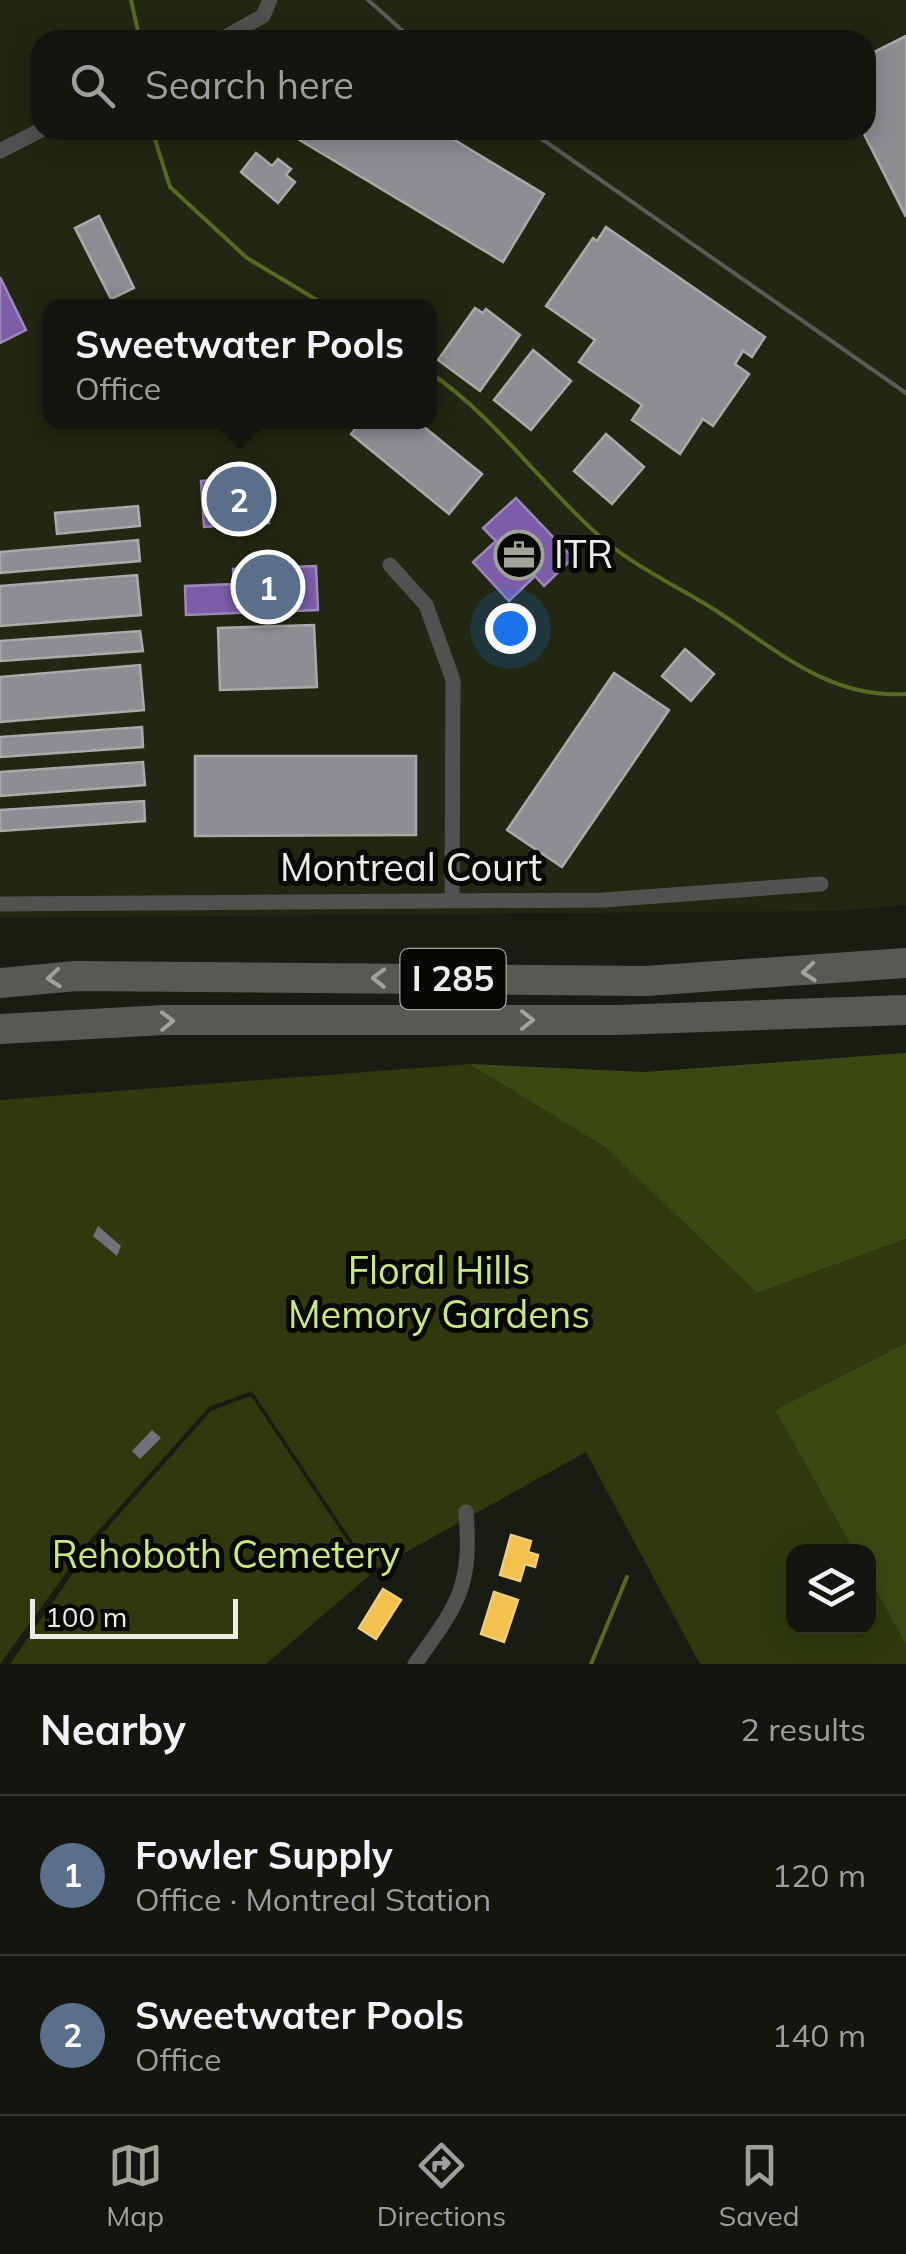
<!DOCTYPE html>
<meta charset="utf-8">
<style>
body{margin:0;font-family:Mulish,sans-serif;background:#20221c;color:#f1f3f6}
.controls{position:absolute;right:30px;bottom:30px;display:grid;overflow:hidden;border-radius:20px;box-shadow:0 5px 25px #0003}
.controls button{width:90px;height:90px;display:grid;place-items:center;padding:0;border:0;border-bottom:2px solid #32342e;background:#13150e;color:#f1f3f6;font:50px sans-serif}
.scale{position:absolute;left:30px;bottom:25px;width:208px;box-sizing:border-box;padding-left:10px;border:5px solid #eaede2;border-top:0;font-size:28px;line-height:35px;white-space:nowrap;color:#eaede2;-webkit-text-stroke:8px #060803;paint-order:stroke}
.you{position:absolute;left:510px;top:628px;width:35px;height:35px;margin:-25px;border:8px solid #fff;border-radius:50%;background:#1a73e8;box-shadow:0 0 0 15px #1a73e833}
.badge{display:grid;place-items:center;width:65px;height:65px;border-radius:50%;background:#a1a499;color:#fff;font-size:32px;font-weight:700}
.pin{position:absolute;translate:-50% -50%;border:5px solid #fff;box-shadow:0 2px 10px #0006}
.popup{position:absolute;left:42px;top:299px;width:395px;height:130px;box-sizing:border-box;display:grid;place-content:center;border-radius:20px;background:#13150e;filter:drop-shadow(0 2px 8px #0005);font-size:32px;white-space:nowrap;color:#9d9f9e}
.popup b{font-size:38px;color:#f1f3f6}
.popup::after{content:'';position:absolute;left:50%;top:100%;margin-left:-20px;border:20px solid transparent;border-top-color:#13150e}
.list{margin:0;padding:0;list-style:none}
h2{display:flex;justify-content:space-between;align-items:center;height:130px;margin:0;padding:0 40px;font-size:42px}
h2 small{font-size:32px;font-weight:400;color:#9d9f9e}
.list li{display:grid;grid-template-columns:65px 1fr auto;gap:30px;align-items:center;box-sizing:border-box;height:160px;padding:0 40px;border-top:2px solid #32342e}
.list b{display:block;font-size:38px;white-space:nowrap}
.list p{margin:0;font-size:32px;white-space:nowrap;color:#9d9f9e}
.list em{font-size:32px;font-style:normal;color:#9d9f9e}
.icon{flex:none;width:55px;height:55px;fill:none;stroke:currentColor;stroke-width:2;stroke-linecap:round;stroke-linejoin:round}
.map{position:relative;flex:none;width:906px;height:1664px;overflow:hidden}
.search{position:absolute;background:#13150e;box-shadow:0 5px 25px #0003;left:30px;right:30px;top:30px;height:110px;display:flex;align-items:center;gap:25px;box-sizing:border-box;padding:0 35px;border-radius:30px;color:#9d9f9e;font-size:38px}
.sheet{height:450px;background:#13150e}
nav{display:flex;justify-content:space-around;align-items:center;box-sizing:border-box;height:140px;border-top:2px solid #32342e;background:#13150e;font-size:28px;color:#9d9f9e}
nav a{display:grid;justify-items:center;gap:5px}
nav .on{color:#a1a499}
.map>svg:first-child{display:block}
</style>
<div class="map">
<svg width="906" height="1664" viewBox="0 0 906 1664">
<rect width="100%" height="100%" fill="#191c12"/>
<path fill="#212712" fill-rule="evenodd" d="M 0,0 L 906,0 L 906,905 L 836,911 L 0,918 ZM 40,40 L 866,40 L 866,130 L 40,130 ZM 49,306 L 429,306 L 429,422 L 49,422 Z"/>
<path fill="#2f390d" d="M 469,1064 L 605,1147 L 757,1293 L 906,1239 L 906,1343 L 775,1410 L 854,1551 L 794,1552 L 794,1626 L 868,1626 L 869,1578 L 906,1645 L 906,1664 L 700,1664 L 586,1452 L 372,1571 L 252,1391 L 209,1407 L 90,1540 L 0,1664 L 0,1100 Z
M 251,1396 L 370,1575 L 266,1664 L 10,1664 L 94,1543 L 211,1411 Z"/>
<path fill="#3c4814" d="M 906,1053 L 906,1239 L 757,1293 L 605,1147 L 469,1064 L 645,1072 Z
M 906,1343 L 906,1645 L 869,1578 L 868,1552 L 854,1551 L 775,1410 Z"/>
<path fill="#f2c14e" stroke="#f0ce7a" stroke-width="2.5" d="M 511,1535 L 531,1541 L 528,1552 L 538,1555 L 535,1567 L 525,1564 L 520,1581 L 500,1575 Z
M 383,1589 L 401,1600 L 376,1639 L 359,1628 Z
M 494,1592 L 518,1600 L 504,1642 L 481,1634 Z"/>
<path fill="#7b5ea7" stroke="#9c89b9" stroke-width="2.5" d="M 0,277 L 26,330 L 0,343 Z
M 266,477 L 269,523 L 204,527 L 201,481 Z
M 516,498 L 573,558 L 544,586 L 535,576 L 509,601 L 473,562 L 496,541 L 483,528 Z
M 316,566 L 318,610 L 186,615 L 185,586 L 234,584 L 233,569 Z"/>
<path fill="#8d8d92" stroke="#a9aaaa" stroke-width="2.5" d="M 906,36 L 906,217 L 862,130 L 866,130 L 866,56 Z
M 283,130 L 438,130 L 544,194 L 503,262 Z
M 256,153 L 272,166 L 278,159 L 291,169 L 286,175 L 295,182 L 278,203 L 241,172 Z
M 99,216 L 134,288 L 111,299 L 75,228 Z
M 606,227 L 765,337 L 752,357 L 743,351 L 735,364 L 749,374 L 713,426 L 703,419 L 680,454 L 632,420 L 642,405 L 579,362 L 595,340 L 546,306 L 593,238 L 597,241 Z
M 475,308 L 483,313 L 486,309 L 520,335 L 480,391 L 438,360 Z
M 533,350 L 571,381 L 531,430 L 494,400 Z
M 361,422 L 418,422 L 482,474 L 449,514 L 351,434 Z
M 606,434 L 644,467 L 612,504 L 574,471 Z
M 138,506 L 140,526 L 57,534 L 55,513 Z
M 138,540 L 140,561 L 0,573 L 0,552 Z
M 137,575 L 141,615 L 0,626 L 0,586 Z
M 314,625 L 317,687 L 220,690 L 218,628 Z
M 140,631 L 143,651 L 0,661 L 0,641 Z
M 685,649 L 714,674 L 691,701 L 662,676 Z
M 140,665 L 144,710 L 0,722 L 0,677 Z
M 614,673 L 669,710 L 562,867 L 507,830 Z
M 142,727 L 143,747 L 0,757 L 0,737 Z
M 195,756 L 416,756 L 416,835 L 195,836 Z
M 143,762 L 145,785 L 0,796 L 0,772 Z
M 144,801 L 145,821 L 0,831 L 0,810 Z"/>
<g fill="none" stroke-linecap="round" stroke-linejoin="round">
<path stroke="#596922" stroke-width="4" d="M 131,0 L 140,40
M 152,130 L 170,187 L 247,258 L 327,306
M 429,372 C 496,417 544,489 605,541 C 639,569 679,587 715,610 C 776,649 828,699 906,694
M 591,1664 L 627,1577"/>
</g>
<path fill="#71727b" d="M 98,1226 L 121,1246 L 117,1256 L 93,1236 Z
M 152,1430 L 161,1438 L 140,1459 L 132,1451 Z"/>
<g fill="none" stroke-linecap="round" stroke-linejoin="round">
<path stroke="#51524f" stroke-width="15" d="M 220,40 L 263,16 L 270,0
M 0,151 L 41,130
M 390,565 L 426,605 L 453,680 L 452,899
M 0,904 L 603,900 L 821,884
M 415,1664 C 458,1604 472,1588 466,1512"/>
<path stroke="#585953" stroke-width="30" d="M 0,983 L 76,976 L 645,981 L 906,963
M 0,1029 L 164,1020 L 616,1020 L 906,1010"/>
<path stroke="#595b54" stroke-width="4" d="M 368,0 L 413,40
M 529,130 L 906,393"/>
</g>
<defs><path id="oneway-chevron" d="M-2-3.5L2.5 0L-2 3.5" fill="none" stroke-width="1.6" stroke-linecap="round" stroke-linejoin="round" transform="scale(2.5)"/></defs>
<g stroke="#a1a39a">
<use href="#oneway-chevron" transform="translate(809 972) rotate(175)"/>
<use href="#oneway-chevron" transform="translate(54 978) rotate(175)"/>
<use href="#oneway-chevron" transform="translate(379 978) rotate(-179)"/>
<use href="#oneway-chevron" transform="translate(527 1020)"/>
<use href="#oneway-chevron" transform="translate(167 1021) rotate(-1)"/>
</g>
<defs>
<g id="office-ring" transform="scale(2.5)"><circle r="9.5" fill="#060803" stroke="#a1a499" stroke-width="1.5"/><path d="M-6-3h4V-5.5h4V-3h4V5H-6ZM-1-4.5V-3h2v-1.5ZM-6 0V1H6V0Z" fill="#a1a499"/></g>
</defs>
<g fill-rule="evenodd">
<use href="#office-ring" x="519" y="555"/>
</g>
<g text-anchor="middle" stroke-width="10" stroke-linejoin="round" paint-order="stroke">
<rect fill="#060803" stroke="#a6a89f" stroke-width="2.5" x="400.5" y="949" width="105" height="60" rx="8"/>
<g font-size="35" font-weight="bold" fill="#eaede2">
<text x="453" y="991">I 285</text>
</g>
<g font-size="38" fill="#eaede2" stroke="#060803" text-anchor="start">
<text x="554" y="568">ITR</text>
</g>
<g font-size="38" fill="#eaede2" stroke="#060803">
<text x="411" y="881">Montreal Court</text>
</g>
<g font-size="38" fill="#cbe77f" stroke="#060803">
<text x="439" y="1284">Floral Hills<tspan x="439" dy="44">Memory Gardens</tspan></text>
<text x="226" y="1568">Rehoboth Cemetery</text>
</g>
</g>
</svg>
<div class="controls">
<button><svg class="icon" aria-label="layers" viewBox="0 0 24 24"><path d="M12 4l9 5-9 5-9-5zM3 14l9 5 9-5"/></svg></button>
</div>
<div class="scale">100 m</div>
<div class="you"></div>
<div class="pin badge" style="left:268px;top:587px;background:#5c6f8a">1</div>
<div class="pin badge" style="left:239px;top:499px;background:#5c6f8a">2</div>
<div class="popup"><b>Sweetwater Pools</b>Office</div>
<div class="search"><svg class="icon" aria-label="search" viewBox="0 0 24 24"><circle cx="10" cy="10" r="6"/><path d="M15 15l6 6"/></svg>Search here</div>
</div>
<section class="sheet">
<h2>Nearby<small>2 results</small></h2>
<ul class="list">
<li><span class="badge" style="background:#5c6f8a">1</span><div><b>Fowler Supply</b><p>Office · Montreal Station</p></div><em>120 m</em></li>
<li><span class="badge" style="background:#5c6f8a">2</span><div><b>Sweetwater Pools</b><p>Office</p></div><em>140 m</em></li>
</ul>
</section>
<nav>
<a class="on"><svg class="icon" aria-label="map" viewBox="0 0 24 24"><path d="M3 6l6-2 6 2 6-2v14l-6 2-6-2-6 2zM9 4v14M15 6v14"/></svg>Map</a>
<a><svg class="icon" aria-label="directions" viewBox="0 0 24 24"><path d="M12 3l9 9-9 9-9-9zM9 14v-3h6M13 9l2 2-2 2"/></svg>Directions</a>
<a><svg class="icon" aria-label="saved" viewBox="0 0 24 24"><path d="M7 4h10v16l-5-4-5 4z"/></svg>Saved</a>
</nav>
